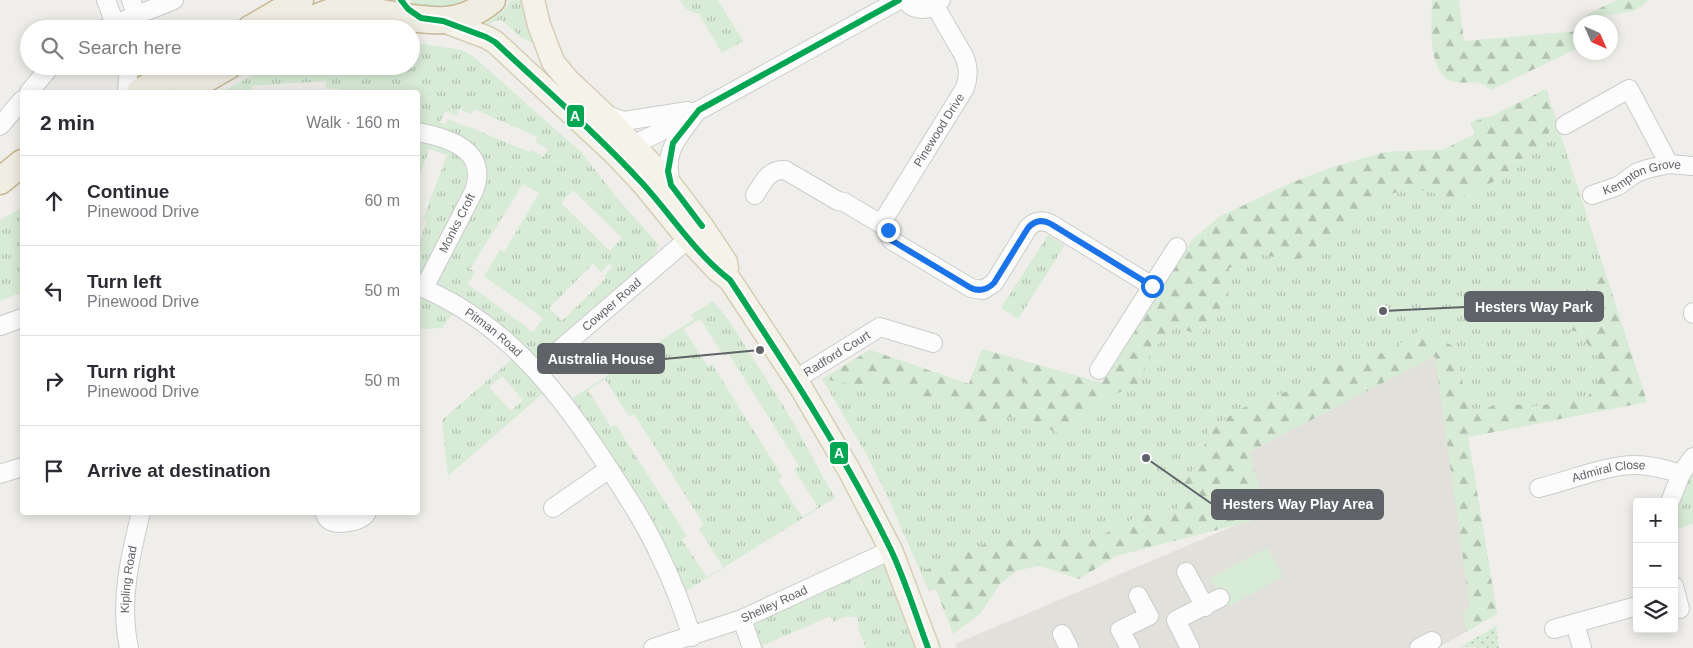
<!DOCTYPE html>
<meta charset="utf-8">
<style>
body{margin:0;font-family:Arial,sans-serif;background:#f7f7f7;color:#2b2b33}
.controls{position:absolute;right:15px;bottom:15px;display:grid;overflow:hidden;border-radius:5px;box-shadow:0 2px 12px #0003}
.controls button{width:45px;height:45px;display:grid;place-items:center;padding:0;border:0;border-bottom:1px solid #e1e1e2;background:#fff;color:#2b2b33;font:25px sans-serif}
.compass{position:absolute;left:1573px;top:15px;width:45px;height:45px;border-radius:50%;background:#fff;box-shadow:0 2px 12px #0003;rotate:135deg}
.stop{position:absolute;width:15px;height:15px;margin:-11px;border:4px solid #1a73e8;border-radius:50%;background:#fff}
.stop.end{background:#1a73e8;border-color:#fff;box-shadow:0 1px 5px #0008}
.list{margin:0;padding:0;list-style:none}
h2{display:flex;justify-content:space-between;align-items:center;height:65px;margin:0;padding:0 20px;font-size:21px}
h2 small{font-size:16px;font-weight:400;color:#7c7c81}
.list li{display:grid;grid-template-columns:32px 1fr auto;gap:15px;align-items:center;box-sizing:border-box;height:90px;padding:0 20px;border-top:1px solid #e1e1e2}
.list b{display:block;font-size:19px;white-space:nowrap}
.list p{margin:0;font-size:16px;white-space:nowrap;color:#7c7c81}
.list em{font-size:16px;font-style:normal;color:#7c7c81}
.icon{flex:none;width:28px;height:28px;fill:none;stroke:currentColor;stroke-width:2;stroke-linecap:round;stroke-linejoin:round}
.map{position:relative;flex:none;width:1693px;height:648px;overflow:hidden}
.search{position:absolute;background:#fff;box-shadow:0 2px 12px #0003;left:20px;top:20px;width:400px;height:55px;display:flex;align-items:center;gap:12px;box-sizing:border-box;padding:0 18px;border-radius:28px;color:#7c7c81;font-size:19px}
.panel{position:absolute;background:#fff;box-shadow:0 2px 12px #0003;left:20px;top:90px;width:400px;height:425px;border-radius:5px}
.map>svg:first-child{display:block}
</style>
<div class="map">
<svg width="1693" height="648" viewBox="0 0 1693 648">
<defs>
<pattern id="grass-tufts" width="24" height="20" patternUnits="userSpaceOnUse" patternTransform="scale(1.25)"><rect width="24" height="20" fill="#d8ebd6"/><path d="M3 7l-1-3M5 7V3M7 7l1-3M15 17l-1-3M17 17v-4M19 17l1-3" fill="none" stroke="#b2c2b1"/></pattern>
<pattern id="forest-firs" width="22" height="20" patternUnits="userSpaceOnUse" patternTransform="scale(1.25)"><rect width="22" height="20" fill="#d8ebd6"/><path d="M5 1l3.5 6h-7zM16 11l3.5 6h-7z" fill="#b2c2b1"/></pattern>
<pattern id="garden-dots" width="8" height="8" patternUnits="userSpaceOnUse" patternTransform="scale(1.25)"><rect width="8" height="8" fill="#d8ebd6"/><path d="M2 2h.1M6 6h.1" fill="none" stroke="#b2c2b1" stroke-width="1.8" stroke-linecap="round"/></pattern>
</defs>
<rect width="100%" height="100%" fill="#efeeea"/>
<path fill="#e2e0da" d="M 1435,355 L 1468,437 L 1497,614 L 1438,648 L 957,648 L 955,644 L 1262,514 L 1249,452 Z"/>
<path fill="url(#grass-tufts)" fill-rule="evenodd" d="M 410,0 L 464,0 C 449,7 424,14 410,0 Z
M 511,0 L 526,0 L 535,42 C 522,43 511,26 501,20 L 492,22 L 487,27 L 483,25 L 503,11 Z
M 679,0 L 718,0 L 743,41 L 722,53 L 699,14 L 686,9 Z
M 411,42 L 462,50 L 474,57 L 582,153 L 617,198 L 659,245 L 653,257 L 536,370 L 550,387 L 448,476 L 442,420 L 519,353 L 458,306 L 442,328 L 418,329 L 418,313 L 424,289 L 418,286 L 418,246 L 427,220 L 423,219 L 447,155 L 429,149 L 418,181 L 418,92 L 341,92 L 341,89 L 326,89 L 326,81 L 252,86 L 252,92 L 222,92 L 270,66 L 411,66 ZM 459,109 L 472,114 L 474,109 L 538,137 L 535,142 L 548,149 L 543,157 L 531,150 L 529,152 L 467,126 L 466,127 L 448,119 L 445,125 L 440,122 L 445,111 L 457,116 ZM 523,184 L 539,193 L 504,252 L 500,250 L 484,276 L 543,318 L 533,332 L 468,284 L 475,272 L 470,269 ZM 573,190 L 622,238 L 610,251 L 561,203 ZM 593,264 L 601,272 L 609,264 L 612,267 L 604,276 L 606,278 L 562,321 L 549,308 ZM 502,376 L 523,400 L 511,411 L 489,387 Z
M 1546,89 L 1647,402 L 1468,437 L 1435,355 L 1249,452 L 1267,517 L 936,588 L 929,591 L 890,502 L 869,459 L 822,379 L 870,350 L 969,384 L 982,349 L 1102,383 L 1193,239 L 1221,216 L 1291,183 L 1330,168 L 1385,152 L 1442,150 L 1475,134 L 1470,123 L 1479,118 L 1490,117 Z
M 22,208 L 22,293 L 22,292 L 0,301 L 0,220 Z
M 1048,235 L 1065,245 L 1018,319 L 1001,308 Z
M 713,301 L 728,319 L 789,415 L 835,498 L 678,596 L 565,403 L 694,319 L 691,315 ZM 700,319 L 724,356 L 729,354 L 799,466 L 794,469 L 818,507 L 802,517 L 778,480 L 782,476 L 712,364 L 708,367 L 684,329 ZM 605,379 L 629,417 L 634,414 L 704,525 L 699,529 L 723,567 L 707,577 L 682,540 L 687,536 L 616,425 L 611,427 L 588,390 Z
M 1693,457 L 1693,523 L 1674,531 L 1674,502 Z
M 891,550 L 928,648 L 866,648 L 858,628 L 858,618 C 850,615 841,617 834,622 L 831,616 L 763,645 L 764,648 L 746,648 L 742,619 Z"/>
<path fill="url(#forest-firs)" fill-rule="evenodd" d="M 1432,0 L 1459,0 L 1464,41 L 1580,31 L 1580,47 L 1491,90 C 1488,88 1485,85 1482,84 C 1473,80 1463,84 1454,82 C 1426,74 1432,22 1432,0 Z
M 1617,0 L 1648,0 C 1637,16 1607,14 1589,16 L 1588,14 Z
M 1546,89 L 1557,122 L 1529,157 L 1493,182 L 1456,199 L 1413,188 L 1383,196 L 1353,220 L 1331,249 L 1294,260 L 1262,255 L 1229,268 L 1228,305 L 1200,335 L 1175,327 L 1151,352 L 1140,383 L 1098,402 L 1059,434 L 1021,414 L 978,426 L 951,398 L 918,398 L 892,384 L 863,386 L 822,379 L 870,350 L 969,384 L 982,349 L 1102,383 L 1193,239 L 1221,216 L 1291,183 L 1330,168 L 1385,152 L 1442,150 L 1475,134 L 1470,123 L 1490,117 ZM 992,365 L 1006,367 L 1035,391 L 1023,396 L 1000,380 Z
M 1606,275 L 1647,402 L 1468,437 L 1497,614 L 1466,632 L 1463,612 L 1470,608 L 1435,356 L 1249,452 L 1267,517 L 1116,556 L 1079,579 L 1029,562 L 1000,584 L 980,614 L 953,634 L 936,589 L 929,591 L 921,572 L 983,545 L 1040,533 L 1095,539 L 1140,515 L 1177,513 L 1181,486 L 1201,460 L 1208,431 L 1240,409 L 1296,388 L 1332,367 L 1389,351 L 1423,328 L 1454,347 L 1471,417 L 1501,401 L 1529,407 L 1587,398 L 1607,369 L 1578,332 L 1545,324 L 1548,297 Z"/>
<path fill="url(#garden-dots)" d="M 1496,626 L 1499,648 L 1460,647 Z"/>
<path fill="#d8ebd6" d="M 1267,548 L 1283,577 L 1227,607 L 1211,578 Z"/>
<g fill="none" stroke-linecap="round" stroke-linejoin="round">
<g stroke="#cbcccc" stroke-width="20">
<g id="minor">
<path d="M 106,0 L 117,29"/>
<path d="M 131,0 L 141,29"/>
<path d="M 905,0 C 915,13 931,11 941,0"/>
<path d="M 935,6 L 964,56 C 969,67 969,76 965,88 L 881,224 L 888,230 L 891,240 L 971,288 L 983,290 L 994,283 L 1028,228 C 1034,221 1042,219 1051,224 L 1152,286"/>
<path d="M 103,29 L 174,0"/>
<path d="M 126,66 L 128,76 L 127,92"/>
<path d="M 29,92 L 51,66"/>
<path d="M 604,114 L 624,121 L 688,111"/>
<path d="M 1565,125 L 1629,89 L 1669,164"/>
<path d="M 0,126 L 22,100"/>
<path d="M 418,132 C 449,138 489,150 474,191 L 424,288"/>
<path d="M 622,150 L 658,133 L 899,0"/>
<path d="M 671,185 C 663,151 676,140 695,114"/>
<path d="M 755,195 C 763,183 768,169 785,170 L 838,201 L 844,202 L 881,224"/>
<path id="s1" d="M 1592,195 L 1618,186 L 1636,173 L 1647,169 L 1669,164 L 1693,166"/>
<path id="s2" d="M 418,286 C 501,320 554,385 602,458 C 623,490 644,521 660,556 C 673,582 683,609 692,637"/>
<path d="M 1693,312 L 1693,314"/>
<path d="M 0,326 L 22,318"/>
<path id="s3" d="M 536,370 L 688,239"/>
<path d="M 1099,370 L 1177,247"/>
<path id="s4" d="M 796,379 L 880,327 L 933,343"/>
<path d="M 0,474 L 22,467"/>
<path id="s5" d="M 1539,488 C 1568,481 1607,465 1634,465 C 1650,465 1666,469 1681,474"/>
<path d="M 1670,502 L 1681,474 L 1693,457"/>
<path d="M 553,508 L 609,469"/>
<path d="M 324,512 C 326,515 326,518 329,520 C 337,526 363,522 367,512"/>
<path d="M 1186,572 L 1205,607"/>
<path d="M 1674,586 L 1680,609"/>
<path d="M 742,619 L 752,648"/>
<path d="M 1575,623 L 1582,648"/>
<path d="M 1554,629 L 1637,606"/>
<path d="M 1062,634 L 1069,648"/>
<path id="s6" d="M 129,648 C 119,602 130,557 141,512"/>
<path id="s7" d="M 653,648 L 742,619 L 891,550"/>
<path d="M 1130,648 L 1120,630 L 1149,616 L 1138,596"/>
<path d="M 1190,648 L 1176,620 L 1220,598"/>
<path d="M 1419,648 L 1432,641"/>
</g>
</g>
<g stroke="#d7ceb8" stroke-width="25">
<path id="major" d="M 533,0 L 539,25 L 553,62 L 568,80 L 604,114 L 671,185 L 702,226 L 726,262 L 727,268
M 443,21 L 486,37 L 495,42 L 615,154 L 645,186 L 688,239 L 717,270 L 730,280 L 800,386 L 849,470 L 891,550 L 928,648"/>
</g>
<g stroke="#c8b996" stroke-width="29">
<path id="highway" d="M 250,29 L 300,0
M 294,29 C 309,21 323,13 340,10 C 351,8 363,10 375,12 C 418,18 455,32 492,0
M 140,92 L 184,66
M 183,92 L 228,66
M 0,181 L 22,163"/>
</g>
<use href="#minor" stroke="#fdfcfc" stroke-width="18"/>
<use href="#major" stroke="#f4f2e9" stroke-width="22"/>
<use href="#highway" stroke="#f0ede3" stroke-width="26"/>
<g stroke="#fff" stroke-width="10">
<path id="bus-1" d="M 401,0 L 408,9 L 421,18 L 443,21 L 486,37 L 495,42 C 545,89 597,134 643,184 C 672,216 695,253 730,280 C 787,367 844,454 890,548 C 905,579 916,616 928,648
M 702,226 L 671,185 L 668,171 L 673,143 L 699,110 L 899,0"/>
</g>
<use href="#bus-1" stroke="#00a651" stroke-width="6"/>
</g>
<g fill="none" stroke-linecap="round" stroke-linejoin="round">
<path stroke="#1a73e8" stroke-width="6" d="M 888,230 L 891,240 L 971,288 C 980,292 987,290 994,283 L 1028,228 C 1034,221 1042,219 1051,224 L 1152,286"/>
</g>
<g text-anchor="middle" stroke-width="4.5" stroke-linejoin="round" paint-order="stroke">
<g font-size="12" fill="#5f6368" stroke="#fff">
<text transform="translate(939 130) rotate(-58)" y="4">Pinewood Drive</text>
<text dy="4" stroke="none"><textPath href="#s1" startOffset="54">Kempton Grove</textPath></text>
<text transform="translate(457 223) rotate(-63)" y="4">Monks Croft</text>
<text dy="4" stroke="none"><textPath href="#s3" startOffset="100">Cowper Road</textPath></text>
<text dy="4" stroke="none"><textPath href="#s2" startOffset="89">Pitman Road</textPath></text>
<text dy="4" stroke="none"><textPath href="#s4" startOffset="48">Radford Court</textPath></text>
<text dy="4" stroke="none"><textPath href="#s5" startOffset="72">Admiral Close</textPath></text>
<text dy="4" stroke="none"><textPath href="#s6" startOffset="69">Kipling Road</textPath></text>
<text dy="4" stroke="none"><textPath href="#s7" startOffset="129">Shelley Road</textPath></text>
</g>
</g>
<path fill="none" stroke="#5f6368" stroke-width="2" d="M1383 311L1465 307M760 350L664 359M1146 458L1212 504"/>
<g fill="#5f6368" stroke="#fff" stroke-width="2">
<circle cx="1383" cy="311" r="5"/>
<circle cx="760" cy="350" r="5"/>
<circle cx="1146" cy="458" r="5"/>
</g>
<g fill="#5f6368" stroke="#5f6368" stroke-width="2">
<rect x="1465" y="292" width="138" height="29" rx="5"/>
<rect x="538" y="344" width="126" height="29" rx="5"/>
<rect x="1212" y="490" width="171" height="29" rx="5"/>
</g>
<g font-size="14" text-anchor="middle" font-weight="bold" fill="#fff">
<text x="1534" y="312">Hesters Way Park</text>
<text x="601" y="364">Australia House</text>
<text x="1298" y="509">Hesters Way Play Area</text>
</g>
<g stroke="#fff" stroke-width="2">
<rect x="566" y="104" width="19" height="24" rx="5" fill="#00a651"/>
<rect x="829" y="441" width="20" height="24" rx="5" fill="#00a651"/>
</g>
<g font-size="14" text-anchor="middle" font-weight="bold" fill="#fff">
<text x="575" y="121">A</text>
<text x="839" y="458">A</text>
</g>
</svg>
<div class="controls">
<button>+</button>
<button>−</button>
<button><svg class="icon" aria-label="layers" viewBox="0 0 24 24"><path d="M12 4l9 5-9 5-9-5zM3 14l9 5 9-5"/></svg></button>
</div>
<svg class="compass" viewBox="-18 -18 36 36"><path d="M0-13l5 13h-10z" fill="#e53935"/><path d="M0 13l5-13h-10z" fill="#7c7c81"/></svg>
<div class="stop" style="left:1152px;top:286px"></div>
<div class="stop end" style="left:888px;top:230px"></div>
<div class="search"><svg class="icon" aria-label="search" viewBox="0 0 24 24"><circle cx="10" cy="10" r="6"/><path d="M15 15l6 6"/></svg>Search here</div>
<section class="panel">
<h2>2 min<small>Walk · 160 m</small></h2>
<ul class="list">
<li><svg class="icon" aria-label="ahead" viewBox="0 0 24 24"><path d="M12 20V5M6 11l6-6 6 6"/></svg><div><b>Continue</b><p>Pinewood Drive</p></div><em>60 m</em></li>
<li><svg class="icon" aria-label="left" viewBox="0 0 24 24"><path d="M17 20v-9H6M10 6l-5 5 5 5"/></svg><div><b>Turn left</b><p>Pinewood Drive</p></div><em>50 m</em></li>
<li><svg class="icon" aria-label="right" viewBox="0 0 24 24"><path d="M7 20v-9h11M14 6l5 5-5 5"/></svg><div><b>Turn right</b><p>Pinewood Drive</p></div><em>50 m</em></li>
<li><svg class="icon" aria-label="arrive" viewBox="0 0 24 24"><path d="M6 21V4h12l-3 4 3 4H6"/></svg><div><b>Arrive at destination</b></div></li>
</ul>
</section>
</div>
